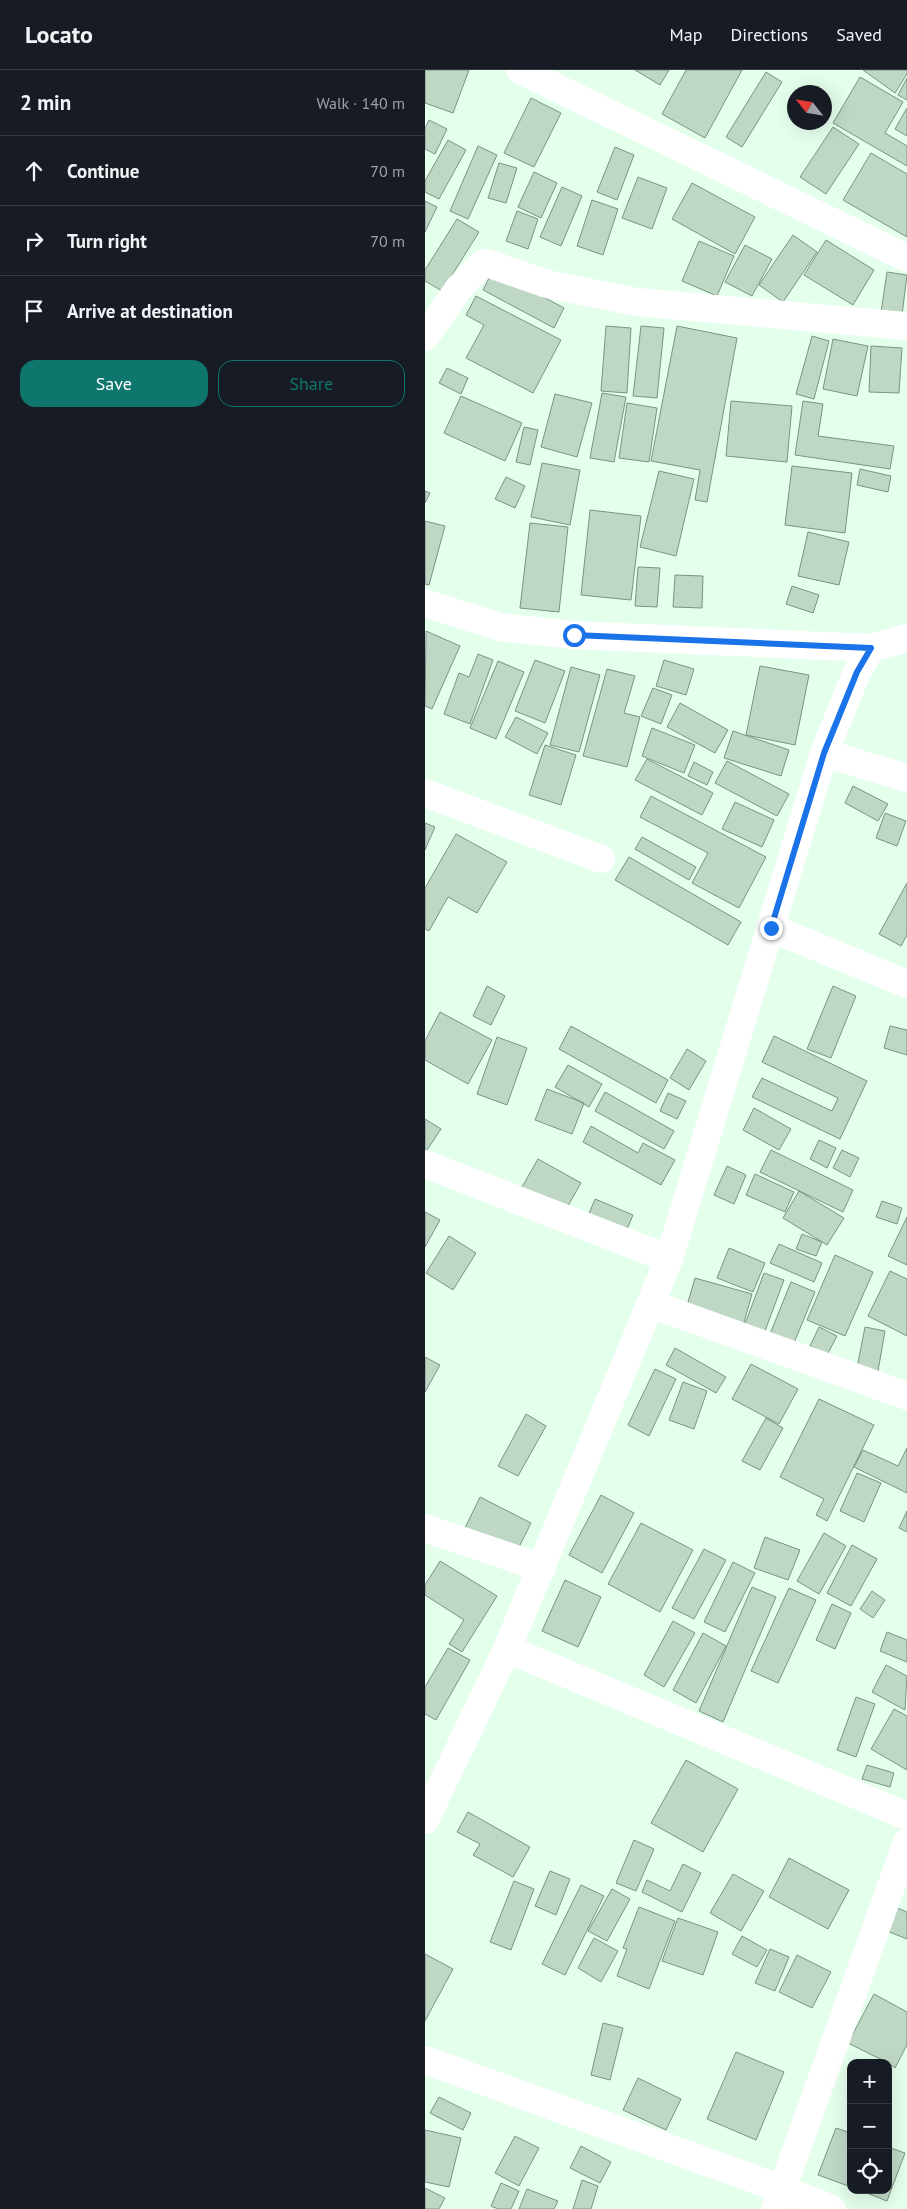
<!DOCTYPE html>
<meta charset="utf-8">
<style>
body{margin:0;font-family:"PT Sans",sans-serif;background:#20242c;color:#f1f3f6}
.controls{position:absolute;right:15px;bottom:15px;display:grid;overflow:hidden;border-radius:10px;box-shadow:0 5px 20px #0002}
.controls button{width:45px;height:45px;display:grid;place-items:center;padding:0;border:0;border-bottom:1px solid #363941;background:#171b24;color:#f1f3f6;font:25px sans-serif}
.compass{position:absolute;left:362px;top:15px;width:45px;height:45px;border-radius:50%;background:#171b24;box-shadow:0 5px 20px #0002;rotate:301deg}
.stop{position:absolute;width:15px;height:15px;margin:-11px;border:4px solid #1a73e8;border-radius:50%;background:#fff}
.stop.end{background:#1a73e8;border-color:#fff;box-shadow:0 1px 5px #0008}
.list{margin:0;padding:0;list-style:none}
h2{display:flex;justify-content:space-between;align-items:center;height:65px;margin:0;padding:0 20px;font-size:21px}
h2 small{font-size:16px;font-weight:400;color:#9ea1a6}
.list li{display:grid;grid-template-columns:32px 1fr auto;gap:15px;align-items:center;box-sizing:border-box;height:70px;padding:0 20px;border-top:1px solid #363941}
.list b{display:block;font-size:19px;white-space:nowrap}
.list em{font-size:16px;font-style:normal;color:#9ea1a6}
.actions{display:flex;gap:10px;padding:15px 20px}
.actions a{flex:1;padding:11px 0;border:1px solid #0f766e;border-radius:15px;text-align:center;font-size:18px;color:#0f766e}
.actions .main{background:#0f766e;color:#fff}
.icon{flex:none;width:28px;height:28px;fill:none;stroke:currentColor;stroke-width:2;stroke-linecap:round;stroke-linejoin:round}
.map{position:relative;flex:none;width:482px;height:2139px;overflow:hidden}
header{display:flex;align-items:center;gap:30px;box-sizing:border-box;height:70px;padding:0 25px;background:#171b24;border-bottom:1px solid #363941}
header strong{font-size:24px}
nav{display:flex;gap:28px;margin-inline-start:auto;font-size:18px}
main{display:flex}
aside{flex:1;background:#171b24}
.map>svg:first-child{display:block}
</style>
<header>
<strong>Locato</strong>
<nav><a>Map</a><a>Directions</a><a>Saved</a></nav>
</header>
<main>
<aside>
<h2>2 min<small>Walk · 140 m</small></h2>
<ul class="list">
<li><svg class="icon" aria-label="ahead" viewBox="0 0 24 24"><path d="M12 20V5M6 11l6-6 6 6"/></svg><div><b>Continue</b></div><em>70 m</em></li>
<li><svg class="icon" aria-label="right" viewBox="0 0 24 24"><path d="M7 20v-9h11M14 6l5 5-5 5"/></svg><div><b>Turn right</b></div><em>70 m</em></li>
<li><svg class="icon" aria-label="arrive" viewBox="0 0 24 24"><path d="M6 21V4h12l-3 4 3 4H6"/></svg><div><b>Arrive at destination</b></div></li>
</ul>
<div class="actions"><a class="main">Save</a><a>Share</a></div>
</aside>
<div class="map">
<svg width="482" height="2139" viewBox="0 0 482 2139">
<rect width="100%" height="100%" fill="#e5ffed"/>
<path fill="#bfd8c6" stroke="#7c9384" d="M 0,0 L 44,0 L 28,43 L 0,33 Z
M 210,0 L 244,0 L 235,15 Z
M 261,0 L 317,0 L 280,68 L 237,44 Z
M 438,0 L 482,0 L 482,4 L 470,23 Z
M 341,2 L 357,12 L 317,77 L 301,67 Z
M 435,7 L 478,32 L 460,63 L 482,76 L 482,96 L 408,53 Z
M 482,8 L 482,30 L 473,25 Z
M 106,28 L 136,43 L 109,97 L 79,83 Z
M 482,38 L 482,66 L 470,59 Z
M 4,50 L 22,59 L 10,84 L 0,79 L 0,58 Z
M 408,57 L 434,74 L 401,124 L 375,107 Z
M 23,70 L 41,80 L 14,129 L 0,122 L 0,111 Z
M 53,76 L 72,85 L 43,149 L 25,141 Z
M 190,77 L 209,85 L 192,130 L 172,122 Z
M 446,83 L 482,104 L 482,167 L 418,130 Z
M 74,93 L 92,98 L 81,133 L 63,128 Z
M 109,102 L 132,113 L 116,148 L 93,137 Z
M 213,107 L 242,118 L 227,159 L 197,148 Z
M 267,113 L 330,147 L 310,184 L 247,149 Z
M 137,117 L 157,126 L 136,176 L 115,167 Z
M 167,130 L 193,139 L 178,185 L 152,176 Z
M 0,131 L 12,137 L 0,162 Z
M 92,141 L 113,149 L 103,179 L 81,171 Z
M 32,149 L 54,162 L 17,221 L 0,211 L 0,200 Z
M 368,165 L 392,182 L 358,232 L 334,215 Z
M 401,170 L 449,200 L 428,235 L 379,205 Z
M 274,171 L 309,186 L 292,226 L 257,211 Z
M 320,175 L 347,189 L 327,226 L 300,212 Z
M 68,200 L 139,238 L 129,258 L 58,220 Z
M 462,202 L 482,205 L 477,245 L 456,242 Z
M 51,226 L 136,270 L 108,323 L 41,288 L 59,255 L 41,245 Z
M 181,256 L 206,258 L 202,323 L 176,321 Z
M 216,256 L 239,258 L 232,328 L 208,326 Z
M 252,256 L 312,268 L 282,432 L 270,430 L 275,400 L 226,391 Z
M 387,266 L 404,271 L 389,329 L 371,324 Z
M 408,269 L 443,276 L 432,326 L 398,319 Z
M 446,276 L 477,278 L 474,323 L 444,322 Z
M 22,298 L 43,308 L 36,324 L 14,313 Z
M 177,323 L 201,327 L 189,392 L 165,388 Z
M 130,324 L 167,333 L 152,387 L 116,377 Z
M 36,326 L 97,353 L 80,391 L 19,363 Z
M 306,331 L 367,336 L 362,392 L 301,386 Z
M 378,331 L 398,334 L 393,366 L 469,376 L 465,399 L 370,385 Z
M 202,333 L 232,338 L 224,392 L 194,388 Z
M 99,357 L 113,360 L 105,395 L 91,392 Z
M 117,393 L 155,400 L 145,455 L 106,447 Z
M 367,396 L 427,403 L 420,463 L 360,455 Z
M 435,399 L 466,406 L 463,422 L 432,415 Z
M 234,401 L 269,409 L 251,486 L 215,477 Z
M 81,407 L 100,416 L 90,438 L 70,429 Z
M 0,421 L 5,423 L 0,433 Z
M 165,440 L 216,446 L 206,530 L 156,525 Z
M 0,451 L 20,456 L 4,515 L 0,514 Z
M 105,453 L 143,457 L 134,542 L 95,538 Z
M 383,462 L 424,472 L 414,515 L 373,506 Z
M 213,497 L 235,498 L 232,537 L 210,536 Z
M 250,505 L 278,506 L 277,538 L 248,537 Z
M 367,516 L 394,525 L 388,543 L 361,534 Z
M 1,561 L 35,576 L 7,639 L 0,636 Z
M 53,584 L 68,590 L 45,654 L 19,644 L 34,603 L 44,607 Z
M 110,590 L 140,601 L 120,653 L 90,641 Z
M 239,590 L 269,599 L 261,625 L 231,616 Z
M 73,591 L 99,602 L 71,669 L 45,658 Z
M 335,596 L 384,605 L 370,675 L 321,665 Z
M 146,597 L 175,605 L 154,682 L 125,675 Z
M 182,599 L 210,606 L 199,643 L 215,647 L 202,697 L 158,686 Z
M 228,618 L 247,625 L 236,654 L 216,646 Z
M 255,633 L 303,660 L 290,683 L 242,657 Z
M 91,647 L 123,663 L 112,684 L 80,667 Z
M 227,658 L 270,675 L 259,703 L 217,686 Z
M 308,661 L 364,680 L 356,706 L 299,688 Z
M 120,675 L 151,685 L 136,735 L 104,725 Z
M 222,689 L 288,723 L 277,745 L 210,710 Z
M 302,691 L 364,724 L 352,746 L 290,713 Z
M 269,692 L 288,702 L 282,715 L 263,706 Z
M 428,716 L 463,734 L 453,751 L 420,733 Z
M 226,726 L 341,787 L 314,838 L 267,813 L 283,783 L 215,747 Z
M 310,732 L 349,750 L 337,777 L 297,759 Z
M 460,743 L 481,751 L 472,776 L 451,768 Z
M 0,753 L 10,757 L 0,780 Z
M 31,764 L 82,792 L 52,843 L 23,827 L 4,861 L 0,859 L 0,818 Z
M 217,767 L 271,797 L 264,810 L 210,779 Z
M 204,787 L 316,852 L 303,875 L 190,810 Z
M 482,813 L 482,865 L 476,876 L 454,864 Z
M 62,916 L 80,926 L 66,955 L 48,946 Z
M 408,916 L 431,926 L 406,988 L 382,979 Z
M 15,942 L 67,970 L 43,1014 L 0,990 L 0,971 Z
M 146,956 L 243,1010 L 231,1033 L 134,979 Z
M 465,956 L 482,960 L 482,985 L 459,978 Z
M 349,966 L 442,1011 L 415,1069 L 327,1027 L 337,1008 L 407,1041 L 413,1028 L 337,992 Z
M 72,967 L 102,978 L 82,1035 L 52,1024 Z
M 262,979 L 281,991 L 264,1020 L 245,1008 Z
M 143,995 L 177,1014 L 164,1037 L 130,1017 Z
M 122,1019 L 159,1033 L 147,1064 L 110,1050 Z
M 180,1022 L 249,1061 L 239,1079 L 170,1041 Z
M 243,1023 L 261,1031 L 252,1049 L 235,1041 Z
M 329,1038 L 366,1059 L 354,1080 L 318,1060 Z
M 0,1049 L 16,1059 L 0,1083 Z
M 166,1056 L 213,1083 L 218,1073 L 250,1090 L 236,1115 L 158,1072 Z
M 394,1070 L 411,1078 L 402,1098 L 385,1089 Z
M 346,1080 L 428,1120 L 418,1142 L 335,1102 Z
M 417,1080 L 434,1088 L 425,1107 L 408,1098 Z
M 113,1089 L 156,1113 L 136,1148 L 93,1124 Z
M 302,1096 L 321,1105 L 309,1134 L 289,1125 Z
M 330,1104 L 369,1122 L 360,1142 L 321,1125 Z
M 374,1121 L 419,1148 L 402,1175 L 358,1148 Z
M 170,1129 L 208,1145 L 196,1173 L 158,1158 Z
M 457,1131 L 477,1138 L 472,1154 L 451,1147 Z
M 0,1142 L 15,1150 L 0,1177 Z
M 482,1147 L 482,1195 L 463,1186 Z
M 377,1164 L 397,1172 L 391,1186 L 371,1179 Z
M 24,1166 L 51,1183 L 28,1220 L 1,1203 Z
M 354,1174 L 397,1193 L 389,1212 L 345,1193 Z
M 304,1178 L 340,1193 L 328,1222 L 292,1208 Z
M 410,1185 L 448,1202 L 420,1266 L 382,1250 Z
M 465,1201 L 482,1209 L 482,1266 L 443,1246 Z
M 339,1203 L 359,1210 L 340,1261 L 320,1254 Z
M 270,1208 L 327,1224 L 318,1256 L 261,1239 Z
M 366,1212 L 390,1222 L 369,1273 L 345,1264 Z
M 394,1257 L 412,1266 L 402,1285 L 385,1276 Z
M 440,1257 L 460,1261 L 453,1301 L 432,1298 Z
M 250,1278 L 301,1307 L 291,1323 L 241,1295 Z
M 0,1287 L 15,1295 L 0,1322 Z
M 326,1294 L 373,1319 L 354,1354 L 307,1329 Z
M 230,1299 L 251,1309 L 224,1366 L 203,1355 Z
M 258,1312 L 282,1321 L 269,1359 L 244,1350 Z
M 394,1329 L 449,1355 L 402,1451 L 391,1445 L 399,1429 L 355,1407 Z
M 101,1344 L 121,1356 L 93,1406 L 73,1396 Z
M 341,1348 L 358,1358 L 335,1400 L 317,1391 Z
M 482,1378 L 482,1423 L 429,1397 L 438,1380 L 473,1396 Z
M 432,1403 L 456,1413 L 439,1452 L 415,1441 Z
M 176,1425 L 209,1443 L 177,1503 L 144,1485 Z
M 55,1427 L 106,1453 L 90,1485 L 39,1460 Z
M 482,1441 L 482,1462 L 474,1458 Z
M 216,1453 L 268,1480 L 235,1542 L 183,1514 Z
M 399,1463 L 421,1476 L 394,1524 L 372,1511 Z
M 340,1467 L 375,1480 L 363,1510 L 329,1498 Z
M 427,1475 L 452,1489 L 426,1536 L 402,1523 Z
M 279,1479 L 301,1490 L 269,1549 L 247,1538 Z
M 15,1491 L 72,1526 L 37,1582 L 24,1574 L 39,1550 L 0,1525 L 0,1515 Z
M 308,1492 L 330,1503 L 300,1562 L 279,1552 Z
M 140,1510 L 176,1527 L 153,1577 L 117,1561 Z
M 327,1517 L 351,1527 L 298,1652 L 274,1641 Z
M 364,1518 L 391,1530 L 353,1613 L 326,1601 Z
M 447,1521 L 460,1530 L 448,1548 L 435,1539 Z
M 407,1534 L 426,1543 L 410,1579 L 391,1570 Z
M 248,1551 L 270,1563 L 239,1617 L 219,1605 Z
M 462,1562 L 482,1570 L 482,1592 L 455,1581 Z
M 278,1563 L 301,1576 L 271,1633 L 248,1620 Z
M 23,1578 L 45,1590 L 11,1650 L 0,1644 L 0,1617 Z
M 461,1595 L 482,1606 L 480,1640 L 447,1622 Z
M 431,1627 L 450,1634 L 431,1687 L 412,1680 Z
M 469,1639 L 482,1646 L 482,1700 L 446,1679 Z
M 261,1690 L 313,1719 L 278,1782 L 226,1753 Z
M 442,1695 L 469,1703 L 465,1717 L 437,1709 Z
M 43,1742 L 105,1777 L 88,1807 L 48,1785 L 55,1774 L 32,1762 Z
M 209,1770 L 229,1779 L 211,1821 L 191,1813 Z
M 364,1788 L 424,1820 L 403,1859 L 344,1827 Z
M 258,1794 L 276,1803 L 257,1842 L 217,1822 L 222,1810 L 245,1821 Z
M 125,1801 L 145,1809 L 131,1845 L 110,1836 Z
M 308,1804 L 339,1821 L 316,1861 L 285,1843 Z
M 89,1811 L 109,1819 L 86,1880 L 65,1872 Z
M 156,1815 L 179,1826 L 140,1905 L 117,1894 Z
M 187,1819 L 205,1829 L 182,1871 L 163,1861 Z
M 214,1837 L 250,1851 L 224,1919 L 192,1906 L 202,1879 L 198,1878 Z
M 472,1838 L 482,1842 L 482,1869 L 462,1861 Z
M 253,1848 L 293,1862 L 278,1905 L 237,1891 Z
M 317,1866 L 342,1880 L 332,1897 L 307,1884 Z
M 169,1868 L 193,1881 L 176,1912 L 153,1898 Z
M 345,1879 L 364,1887 L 350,1921 L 330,1913 Z
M 0,1884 L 28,1899 L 0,1951 Z
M 372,1885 L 406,1902 L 387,1938 L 354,1922 Z
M 449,1924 L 482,1942 L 482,1975 L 470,1998 L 463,1993 L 423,1973 Z
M 178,1953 L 198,1958 L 185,2010 L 166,2005 Z
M 311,1982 L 359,2002 L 331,2070 L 282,2049 Z
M 213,2008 L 256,2029 L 241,2060 L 198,2040 Z
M 14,2027 L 46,2043 L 38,2060 L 5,2043 Z
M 411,2058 L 426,2063 L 426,2117 L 393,2105 Z
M 0,2060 L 36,2068 L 24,2117 L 0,2112 Z
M 90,2066 L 114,2078 L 94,2116 L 70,2103 Z
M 156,2076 L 186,2092 L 175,2113 L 145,2098 Z
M 463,2077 L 480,2083 L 462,2131 L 434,2120 L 463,2120 Z
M 157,2110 L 173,2116 L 166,2139 L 148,2139 Z
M 76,2113 L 94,2121 L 86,2139 L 73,2139 L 66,2136 Z
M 0,2118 L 20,2128 L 14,2139 L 0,2139 Z
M 102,2119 L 133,2131 L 129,2139 L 94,2139 Z"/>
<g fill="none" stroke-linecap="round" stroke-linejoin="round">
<path stroke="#fff" stroke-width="28" d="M 95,0 L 482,188
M 0,267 L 34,218 L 57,194 L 62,193 L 122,214 L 212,232 L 482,256
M 0,533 L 75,557 L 149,565 L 446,578
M 399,683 L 482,708
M 0,723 L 176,789
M 346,858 L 482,914
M 0,1094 L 244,1189
M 226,1234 L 482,1326
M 0,1458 L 117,1498
M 82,1579 L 482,1746
M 0,1990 L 357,2119 L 407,2139
M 350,2139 L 482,1772"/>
<path stroke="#fff" stroke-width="28" d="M 0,1750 L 82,1579 L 244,1189 L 399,683 L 432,602 L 446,578 L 482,568"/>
</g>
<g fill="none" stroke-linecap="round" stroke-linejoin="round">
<path stroke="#1a73e8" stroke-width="6" d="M 149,565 L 446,578 L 432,602 L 399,683 L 346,858"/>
</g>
</svg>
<div class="controls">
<button>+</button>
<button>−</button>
<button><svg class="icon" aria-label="locate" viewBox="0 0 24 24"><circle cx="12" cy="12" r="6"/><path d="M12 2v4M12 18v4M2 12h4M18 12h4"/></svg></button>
</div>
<svg class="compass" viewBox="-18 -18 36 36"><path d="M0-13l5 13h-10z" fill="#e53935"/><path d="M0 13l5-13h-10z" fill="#9ea1a6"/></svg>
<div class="stop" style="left:149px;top:565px"></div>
<div class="stop end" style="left:346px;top:858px"></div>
</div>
</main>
